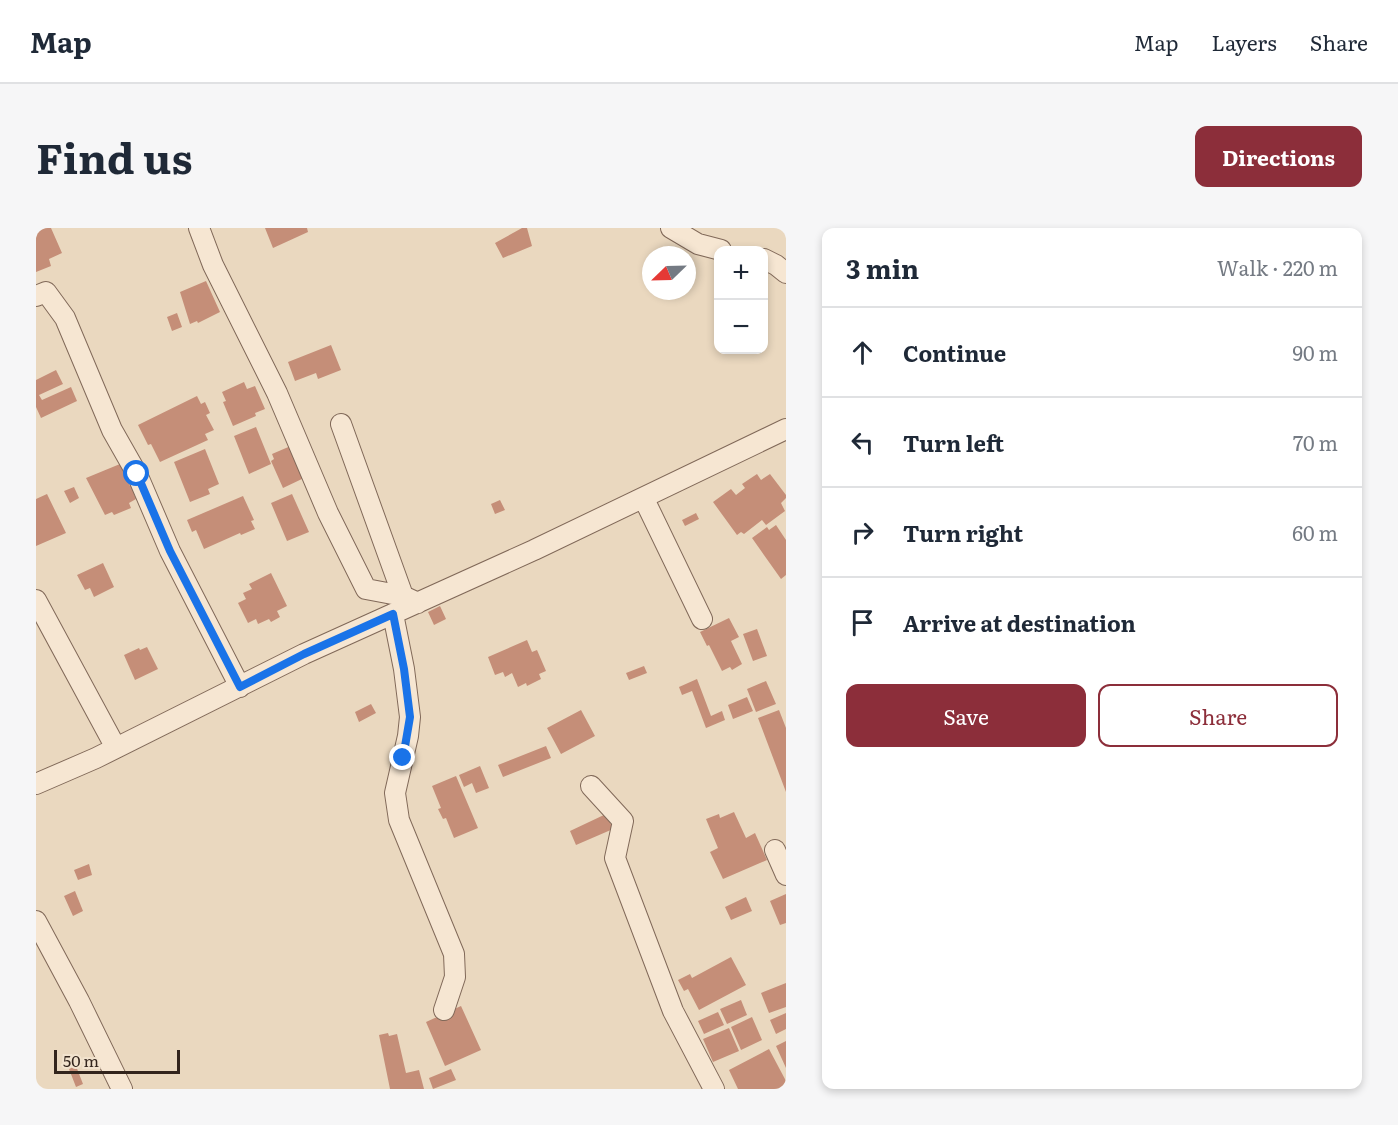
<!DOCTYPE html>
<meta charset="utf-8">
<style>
body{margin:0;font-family:Literata,serif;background:#f6f6f7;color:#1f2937}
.controls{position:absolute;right:18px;top:18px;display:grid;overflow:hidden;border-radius:12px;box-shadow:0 3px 9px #0003}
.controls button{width:54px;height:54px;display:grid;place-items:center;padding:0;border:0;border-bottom:2px solid #e0e1e3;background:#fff;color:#1f2937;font:30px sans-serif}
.compass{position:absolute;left:606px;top:18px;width:54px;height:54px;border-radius:50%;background:#fff;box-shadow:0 3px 9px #0003;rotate:247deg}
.scale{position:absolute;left:18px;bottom:15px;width:126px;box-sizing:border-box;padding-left:6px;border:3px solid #32241c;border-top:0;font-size:16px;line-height:21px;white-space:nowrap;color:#32241c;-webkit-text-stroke:4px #f2e3ce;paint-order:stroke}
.stop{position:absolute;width:18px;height:18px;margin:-14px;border:4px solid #1a73e8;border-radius:50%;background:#fff}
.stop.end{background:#1a73e8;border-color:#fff;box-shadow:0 2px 6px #0008}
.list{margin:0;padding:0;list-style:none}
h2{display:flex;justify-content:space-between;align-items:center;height:78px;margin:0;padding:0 24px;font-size:26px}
h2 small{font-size:20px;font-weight:400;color:#747a83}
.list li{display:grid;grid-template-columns:39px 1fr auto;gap:18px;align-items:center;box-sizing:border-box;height:90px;padding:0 24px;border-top:2px solid #e0e1e3}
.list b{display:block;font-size:22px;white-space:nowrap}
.list em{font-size:20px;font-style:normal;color:#747a83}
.actions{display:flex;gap:12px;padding:18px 24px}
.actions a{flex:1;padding:14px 0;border:2px solid #8c2e3a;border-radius:12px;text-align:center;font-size:21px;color:#8c2e3a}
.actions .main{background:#8c2e3a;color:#fff}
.icon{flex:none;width:33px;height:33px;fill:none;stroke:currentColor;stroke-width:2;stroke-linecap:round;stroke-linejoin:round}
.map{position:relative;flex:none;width:750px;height:861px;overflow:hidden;border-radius:12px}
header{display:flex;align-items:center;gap:36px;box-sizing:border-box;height:84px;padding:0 30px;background:#fff;border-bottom:2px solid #e0e1e3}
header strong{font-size:28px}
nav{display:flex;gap:33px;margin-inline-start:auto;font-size:21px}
.intro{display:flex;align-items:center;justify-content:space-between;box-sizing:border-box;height:144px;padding:0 36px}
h1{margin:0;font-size:42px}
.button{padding:15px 27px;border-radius:12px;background:#8c2e3a;color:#fff;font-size:21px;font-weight:700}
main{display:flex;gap:36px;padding:0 36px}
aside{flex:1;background:#fff;border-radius:12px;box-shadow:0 3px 9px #0003}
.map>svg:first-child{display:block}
</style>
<header>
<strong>Map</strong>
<nav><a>Map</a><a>Layers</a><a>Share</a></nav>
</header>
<div class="intro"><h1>Find us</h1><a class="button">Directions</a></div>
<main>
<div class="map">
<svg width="750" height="861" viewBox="0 0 750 861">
<rect width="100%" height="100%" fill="#ead8bf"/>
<path fill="#c58e78" d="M 0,0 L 15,0 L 26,25 L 13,31 L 15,38 L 0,44 Z
M 229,0 L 271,0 L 272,4 L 237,20 Z
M 486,0 L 491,0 L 496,18 L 467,30 L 459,15 Z
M 170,53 L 184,84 L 162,95 L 161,93 L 154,96 L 144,64 Z
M 141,85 L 146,99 L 136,103 L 131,89 Z
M 295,117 L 305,142 L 282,151 L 280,145 L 259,153 L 252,134 Z
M 20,142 L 27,156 L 3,167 L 6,172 L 35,159 L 41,173 L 5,190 L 0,179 L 0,152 Z
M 208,154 L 211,161 L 219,158 L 229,181 L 219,185 L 220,188 L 197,198 L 187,174 L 190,173 L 186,164 Z
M 161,168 L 165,176 L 169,174 L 174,185 L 170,187 L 178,202 L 169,206 L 172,212 L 124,234 L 115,216 L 112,217 L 102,197 Z
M 220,199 L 235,236 L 213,246 L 198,208 Z
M 257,217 L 268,250 L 247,260 L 235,233 L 238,231 L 236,226 Z
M 169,221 L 183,256 L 172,261 L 174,266 L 154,274 L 138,234 Z
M 84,236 L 94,258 L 98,257 L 101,264 L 98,266 L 100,271 L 93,275 L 95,280 L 78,287 L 76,284 L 69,287 L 50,250 Z
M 721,246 L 725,252 L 734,246 L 750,267 L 750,270 L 745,275 L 749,283 L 730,297 L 726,292 L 708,306 L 705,304 L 701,307 L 677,274 L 695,261 L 700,267 L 709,260 L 706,256 Z
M 38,259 L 43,270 L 34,275 L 28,263 Z
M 11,266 L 30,305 L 0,318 L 0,271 Z
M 256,266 L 273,304 L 251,313 L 235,275 Z
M 207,268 L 218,292 L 215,293 L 219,301 L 205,307 L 204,305 L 168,321 L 160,302 L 156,304 L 151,292 Z
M 464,272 L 469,282 L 459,286 L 455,276 Z
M 660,285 L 663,291 L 649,298 L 646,292 Z
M 740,297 L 750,312 L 750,347 L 745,351 L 716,310 L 731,299 L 733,302 Z
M 67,335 L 78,359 L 58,369 L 54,360 L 49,362 L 41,347 Z
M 235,345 L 251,378 L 241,383 L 244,389 L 235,394 L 233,391 L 222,396 L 220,391 L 212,395 L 202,375 L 210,371 L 207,365 L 216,361 L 213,356 Z
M 404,378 L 410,391 L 398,397 L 392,384 Z
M 693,390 L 703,409 L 695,413 L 706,436 L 696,442 L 694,439 L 686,443 L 673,417 L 671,418 L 664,404 Z
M 721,401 L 731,428 L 717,433 L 707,406 Z
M 491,412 L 496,424 L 501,422 L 510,443 L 503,446 L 505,451 L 491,458 L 490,455 L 482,459 L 476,445 L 469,449 L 467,444 L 459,447 L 452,429 Z
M 111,419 L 122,441 L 99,452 L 88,427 L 103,420 L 104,422 Z
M 608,438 L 611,445 L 593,452 L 590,445 Z
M 661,451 L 675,488 L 686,483 L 689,492 L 670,500 L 656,463 L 646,467 L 643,459 Z
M 730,453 L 740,476 L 720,484 L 711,461 Z
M 711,469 L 717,483 L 697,491 L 692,477 Z
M 335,476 L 340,485 L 323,494 L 319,484 Z
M 545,482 L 559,508 L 525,526 L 511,500 Z
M 743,482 L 750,500 L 750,564 L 722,490 Z
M 510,518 L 515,530 L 467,549 L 462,537 Z
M 444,538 L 453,560 L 440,565 L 436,555 L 428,559 L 423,547 Z
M 420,548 L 442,600 L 418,610 L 410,590 L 407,591 L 402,581 L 405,580 L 396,558 Z
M 698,584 L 710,610 L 719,605 L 731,632 L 687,651 L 674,624 L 682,620 L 670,591 L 683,586 L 684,590 Z
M 570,586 L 577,601 L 540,617 L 534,603 Z
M 53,636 L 56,647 L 42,652 L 38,642 Z
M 39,663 L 47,683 L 37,688 L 28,668 Z
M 750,666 L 750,695 L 744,697 L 734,673 Z
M 710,669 L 716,683 L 695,692 L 689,679 Z
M 695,729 L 710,757 L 663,782 L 652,761 L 648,763 L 642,752 L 654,746 L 656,750 Z
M 750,755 L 750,779 L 733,785 L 725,765 Z
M 705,772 L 711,787 L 691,796 L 684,781 Z
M 425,778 L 445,822 L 409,838 L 390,794 Z
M 682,784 L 688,797 L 668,806 L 662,793 Z
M 750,785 L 750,801 L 740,806 L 734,792 Z
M 716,789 L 726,812 L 705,822 L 695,799 Z
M 693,800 L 703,823 L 677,834 L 667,811 Z
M 352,805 L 353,808 L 361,806 L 370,845 L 383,842 L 388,861 L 354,861 L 343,807 Z
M 750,813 L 750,840 L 740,818 Z
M 733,821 L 750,853 L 750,861 L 702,861 L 693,842 Z
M 40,838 L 47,856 L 40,859 L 33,841 Z
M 415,841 L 420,852 L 397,861 L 393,850 Z"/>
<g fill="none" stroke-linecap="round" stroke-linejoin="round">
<g stroke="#816959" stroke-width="22">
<path id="minor" d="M 163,0 L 177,37 L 241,165 L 292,285 L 330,361 L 367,368 L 382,375
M 635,0 L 662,16 L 685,22
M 728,31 L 740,37 L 750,45
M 0,68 L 10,64 L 29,90 L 76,202 L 101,246 L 134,323 L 204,459
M 305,196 L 367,368
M 608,271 L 666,391
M 0,372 L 80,520
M 357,386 L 368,441 L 374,489 L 372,508 L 359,565 L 363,592 L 418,726 L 419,749 L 408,782
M 0,556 L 60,530 L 268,426 L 498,322 L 750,201
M 555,558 L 587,593 L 579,630 L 637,783 L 678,861
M 739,622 L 750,647
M 0,693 L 43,773 L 86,861"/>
</g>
<use href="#minor" stroke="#f6e6d2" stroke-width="20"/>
</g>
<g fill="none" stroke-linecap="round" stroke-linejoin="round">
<path stroke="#1a73e8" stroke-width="8" d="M 101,246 L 134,323 L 204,459 L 268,426 L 357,386 L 368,441 L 374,489 L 367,530"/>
</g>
</svg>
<div class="controls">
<button>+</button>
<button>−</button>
</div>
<svg class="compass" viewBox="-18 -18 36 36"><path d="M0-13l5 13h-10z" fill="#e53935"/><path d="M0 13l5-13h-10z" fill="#747a83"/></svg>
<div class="scale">50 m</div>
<div class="stop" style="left:101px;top:246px"></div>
<div class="stop end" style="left:367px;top:530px"></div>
</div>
<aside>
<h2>3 min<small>Walk · 220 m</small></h2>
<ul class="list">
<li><svg class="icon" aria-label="ahead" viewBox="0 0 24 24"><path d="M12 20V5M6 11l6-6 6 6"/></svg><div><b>Continue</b></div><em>90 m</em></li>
<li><svg class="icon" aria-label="left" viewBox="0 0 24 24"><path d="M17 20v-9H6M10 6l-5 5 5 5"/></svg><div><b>Turn left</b></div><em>70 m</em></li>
<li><svg class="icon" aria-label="right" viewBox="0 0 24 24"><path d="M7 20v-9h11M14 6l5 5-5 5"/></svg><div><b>Turn right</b></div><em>60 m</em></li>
<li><svg class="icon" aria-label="arrive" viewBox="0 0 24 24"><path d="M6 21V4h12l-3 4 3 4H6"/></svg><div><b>Arrive at destination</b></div></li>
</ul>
<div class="actions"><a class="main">Save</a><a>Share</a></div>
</aside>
</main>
